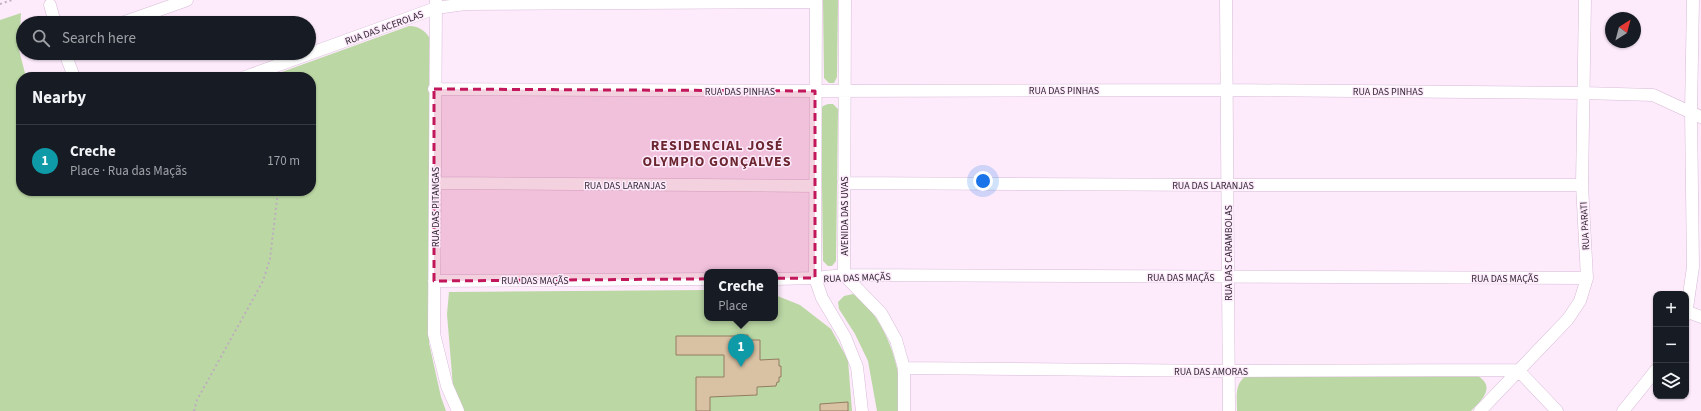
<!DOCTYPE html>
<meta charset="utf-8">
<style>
body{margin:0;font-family:"Source Sans 3",sans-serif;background:#242831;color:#f1f3f6}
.controls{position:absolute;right:12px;bottom:12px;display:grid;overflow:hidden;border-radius:8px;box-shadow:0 1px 3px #0004}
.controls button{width:36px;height:36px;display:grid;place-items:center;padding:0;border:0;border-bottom:1px solid #363941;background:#171b24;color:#f1f3f6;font:20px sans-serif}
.compass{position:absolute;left:1605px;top:12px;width:36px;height:36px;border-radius:50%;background:#171b24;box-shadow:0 1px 3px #0004;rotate:36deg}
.you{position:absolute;left:983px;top:181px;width:14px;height:14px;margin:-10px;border:3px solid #fff;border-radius:50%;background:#1a73e8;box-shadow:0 0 0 6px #1a73e833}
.badge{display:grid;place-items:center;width:26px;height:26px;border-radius:50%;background:#2563eb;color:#fff;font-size:13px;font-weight:700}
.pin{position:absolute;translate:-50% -33px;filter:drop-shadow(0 1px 2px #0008)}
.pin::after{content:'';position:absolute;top:21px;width:14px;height:12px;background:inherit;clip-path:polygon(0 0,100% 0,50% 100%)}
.popup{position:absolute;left:704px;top:269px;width:74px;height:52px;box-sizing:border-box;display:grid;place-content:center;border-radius:8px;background:#171b24;filter:drop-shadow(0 1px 3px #0005);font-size:13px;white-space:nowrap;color:#9ea1a6}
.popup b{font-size:15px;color:#f1f3f6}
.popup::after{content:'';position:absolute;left:50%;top:100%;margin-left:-8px;border:8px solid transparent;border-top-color:#171b24}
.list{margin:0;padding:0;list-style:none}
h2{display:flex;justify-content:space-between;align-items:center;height:52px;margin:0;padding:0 16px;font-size:17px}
h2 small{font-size:13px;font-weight:400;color:#9ea1a6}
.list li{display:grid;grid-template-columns:26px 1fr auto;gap:12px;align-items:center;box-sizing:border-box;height:72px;padding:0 16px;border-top:1px solid #363941}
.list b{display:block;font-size:15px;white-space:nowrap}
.list p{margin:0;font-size:13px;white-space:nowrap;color:#9ea1a6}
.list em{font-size:13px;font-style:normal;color:#9ea1a6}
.icon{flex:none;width:22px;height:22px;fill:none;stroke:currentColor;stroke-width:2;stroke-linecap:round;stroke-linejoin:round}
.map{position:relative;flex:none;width:1701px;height:411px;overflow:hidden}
.search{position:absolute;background:#171b24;box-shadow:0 1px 3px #0004;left:16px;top:16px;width:300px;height:44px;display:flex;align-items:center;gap:10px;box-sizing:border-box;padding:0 14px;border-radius:22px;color:#9ea1a6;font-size:15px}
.panel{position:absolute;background:#171b24;box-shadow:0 1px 3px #0004;left:16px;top:72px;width:300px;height:124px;border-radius:16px}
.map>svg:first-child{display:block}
</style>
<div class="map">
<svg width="1701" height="411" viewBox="0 0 1701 411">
<rect width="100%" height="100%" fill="#fdebfc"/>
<path fill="#bbd7a4" d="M 823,0 L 838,0 L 837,77 L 834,83 L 829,83 L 824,78 Z
M 21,13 L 19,50 L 26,77 L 21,77 L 21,191 L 311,191 L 311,77 L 268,77 L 409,26 C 420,26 427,32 432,42 L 429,144 L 429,343 L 441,397 L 446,411 L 0,411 L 0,20 Z
M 828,104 L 833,104 L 838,109 L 836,261 L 832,266 L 828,266 L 823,261 L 821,109 L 823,106 Z
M 707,290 L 707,318 L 775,318 L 775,295 L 800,305 L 831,329 L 848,360 L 852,411 L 463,411 L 453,387 L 447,314 L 449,292 Z
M 853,294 C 880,312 897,354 900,386 C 901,394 900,403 900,411 L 877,411 L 868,361 L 855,334 L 839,309 L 838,302 L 844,296 Z
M 1476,375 C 1497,386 1482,400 1471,411 L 1237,411 C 1237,398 1234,384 1246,376 Z"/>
<path fill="#d9c1a3" stroke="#927d60" d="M 737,335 L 748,335 L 748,340 L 760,340 L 760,360 L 779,359 L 779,366 L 781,366 L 781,377 L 779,377 L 779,382 L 777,382 L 776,386 L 757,387 L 757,395 L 710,397 L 710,411 L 696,411 L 696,377 L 724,377 L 724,355 L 676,355 L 676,336 L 737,336 Z
M 848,402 L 848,411 L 820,411 L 820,404 Z"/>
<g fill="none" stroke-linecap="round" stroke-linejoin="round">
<g stroke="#d8bbd6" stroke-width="13">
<path id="street" d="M 816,0 L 815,278 L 822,298 L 845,337 L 857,367 L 862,411
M 845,0 L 844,275 L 881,313 L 896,340 L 904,368 L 904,411
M 1226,0 L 1229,411
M 436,1 L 434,334 L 447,386 L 458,411
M 50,5 L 55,23
M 122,23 L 187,0
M 65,53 L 74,77
M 245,77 L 436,8 L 465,4 L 816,2
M 434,89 L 815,91 L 1227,90 L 1583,93 L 1653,95 L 1701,117
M 435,183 L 814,186
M 844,183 L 1228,185 L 1582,185
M 775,279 L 815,278 L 844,275 L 1587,278
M 434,281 L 707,279
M 1688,312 L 1701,317
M 1686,315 L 1693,267 L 1691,111 L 1693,0
M 904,368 L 1229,371 L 1518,370
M 1518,370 L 1557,411
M 1480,411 L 1568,319 L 1580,301 L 1587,278 L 1582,185 L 1585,0
M 1623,411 L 1656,370"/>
</g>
<path stroke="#bdaebd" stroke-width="2" stroke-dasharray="2 3" stroke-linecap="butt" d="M 0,4 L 12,0
M 194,411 L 197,400 L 263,281 L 270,259 L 278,191"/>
<use href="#street" stroke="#fff" stroke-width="12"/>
</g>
<path fill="#c2185b" fill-opacity="0.2" stroke="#c2185b" stroke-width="3" stroke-dasharray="8 5" stroke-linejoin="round" d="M 434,89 L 815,91 L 815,278 L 434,281 Z"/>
<g text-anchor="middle" stroke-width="3" stroke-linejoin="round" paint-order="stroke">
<g font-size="10" fill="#312631" stroke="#fdebfc">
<text transform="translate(384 27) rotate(-20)" y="4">RUA DAS ACEROLAS</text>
<text x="1064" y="94">RUA DAS PINHAS</text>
<text x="740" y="95">RUA DAS PINHAS</text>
<text x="1388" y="95">RUA DAS PINHAS</text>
<text x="625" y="189">RUA DAS LARANJAS</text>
<text x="1213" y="189">RUA DAS LARANJAS</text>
<text transform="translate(435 207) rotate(-90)" y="4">RUA DAS PITANGAS</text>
<text transform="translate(844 216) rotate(-90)" y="4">AVENIDA DAS UVAS</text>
<text transform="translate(1584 226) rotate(-93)" y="4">RUA PARATI</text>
<text transform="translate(1228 253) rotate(-90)" y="4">RUA DAS CARAMBOLAS</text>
<text transform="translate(857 277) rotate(-2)" y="4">RUA DAS MAÇÃS</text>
<text x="1181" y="281">RUA DAS MAÇÃS</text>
<text x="1505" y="282">RUA DAS MAÇÃS</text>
<text x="535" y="284">RUA DAS MAÇÃS</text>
<text x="1211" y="375">RUA DAS AMORAS</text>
</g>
<g font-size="14" font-weight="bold" letter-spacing="1" fill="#6c262f" stroke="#fdebfc">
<text x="717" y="150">RESIDENCIAL JOSÉ<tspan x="717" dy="16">OLYMPIO GONÇALVES</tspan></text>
</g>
</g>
</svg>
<div class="controls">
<button>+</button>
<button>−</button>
<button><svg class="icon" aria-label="layers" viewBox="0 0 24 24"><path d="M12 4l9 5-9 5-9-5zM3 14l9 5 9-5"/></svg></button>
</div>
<svg class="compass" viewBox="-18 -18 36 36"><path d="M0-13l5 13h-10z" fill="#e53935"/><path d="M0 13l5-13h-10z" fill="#9ea1a6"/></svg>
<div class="you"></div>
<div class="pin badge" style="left:741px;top:367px;background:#0f9aa8">1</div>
<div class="popup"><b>Creche</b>Place</div>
<div class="search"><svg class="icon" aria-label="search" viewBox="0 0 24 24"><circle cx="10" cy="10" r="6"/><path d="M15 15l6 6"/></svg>Search here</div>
<section class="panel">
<h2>Nearby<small></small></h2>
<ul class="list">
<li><span class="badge" style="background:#0f9aa8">1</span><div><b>Creche</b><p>Place · Rua das Maçãs</p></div><em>170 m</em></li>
</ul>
</section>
</div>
